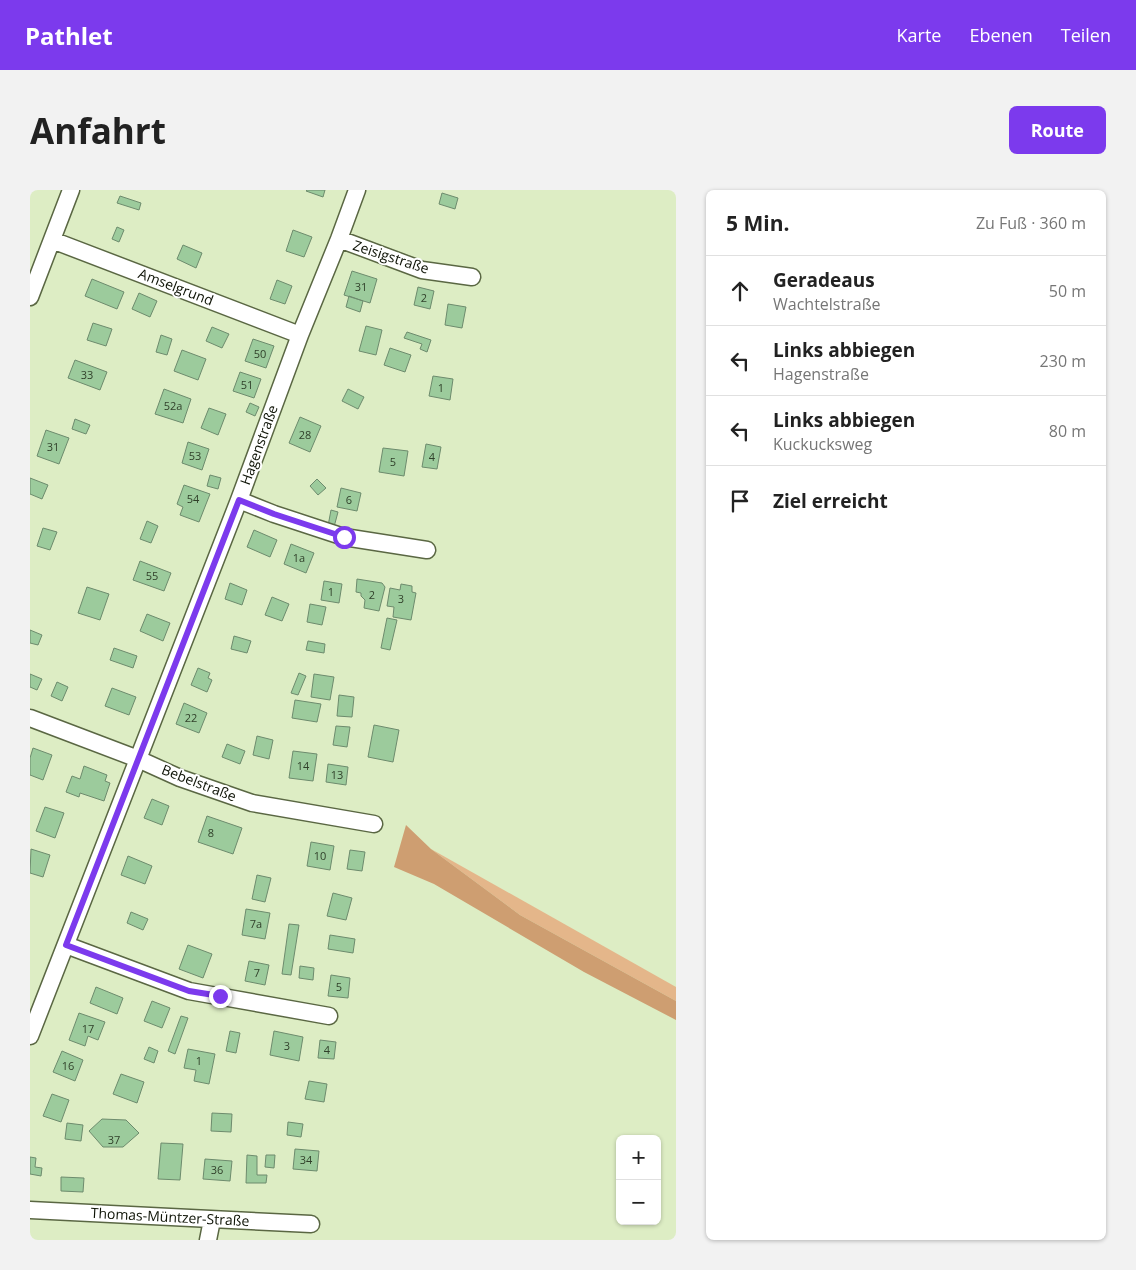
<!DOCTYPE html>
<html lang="de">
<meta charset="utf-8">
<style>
body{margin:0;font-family:"Open Sans",sans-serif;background:#f2f2f2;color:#222}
.controls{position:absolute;right:15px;bottom:15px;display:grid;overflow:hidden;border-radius:8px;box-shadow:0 1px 4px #0004}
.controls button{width:45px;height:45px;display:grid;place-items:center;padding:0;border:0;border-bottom:1px solid #e0e0e0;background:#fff;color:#222;font:25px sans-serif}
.stop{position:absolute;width:15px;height:15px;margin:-11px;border:4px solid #7c3aed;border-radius:50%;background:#fff}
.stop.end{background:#7c3aed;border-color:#fff;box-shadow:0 1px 5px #0008}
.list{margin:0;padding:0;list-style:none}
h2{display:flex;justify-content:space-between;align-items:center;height:65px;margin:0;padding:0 20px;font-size:21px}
h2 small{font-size:16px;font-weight:400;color:#767676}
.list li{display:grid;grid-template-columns:32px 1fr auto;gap:15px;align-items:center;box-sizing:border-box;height:70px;padding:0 20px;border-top:1px solid #e0e0e0}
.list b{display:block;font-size:19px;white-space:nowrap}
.list p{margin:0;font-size:16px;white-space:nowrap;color:#767676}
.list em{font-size:16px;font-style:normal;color:#767676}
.icon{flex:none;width:28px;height:28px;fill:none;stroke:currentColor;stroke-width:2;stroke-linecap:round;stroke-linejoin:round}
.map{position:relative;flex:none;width:646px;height:1050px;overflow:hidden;border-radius:8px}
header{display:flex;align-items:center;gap:30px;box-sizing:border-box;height:70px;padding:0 25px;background:#7c3aed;color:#fff}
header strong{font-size:24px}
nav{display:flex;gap:28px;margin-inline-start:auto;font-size:18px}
.intro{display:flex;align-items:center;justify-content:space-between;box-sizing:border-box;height:120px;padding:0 30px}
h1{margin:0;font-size:35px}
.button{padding:12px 22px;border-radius:8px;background:#7c3aed;color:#fff;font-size:18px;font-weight:700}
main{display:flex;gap:30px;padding:0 30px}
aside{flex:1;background:#fff;border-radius:8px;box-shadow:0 1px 4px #0004}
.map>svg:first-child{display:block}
</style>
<header>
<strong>Pathlet</strong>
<nav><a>Karte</a><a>Ebenen</a><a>Teilen</a></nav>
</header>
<div class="intro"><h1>Anfahrt</h1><a class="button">Route</a></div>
<main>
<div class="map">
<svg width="646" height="1050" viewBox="0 0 646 1050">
<rect width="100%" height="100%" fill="#ddedc4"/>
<path fill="#e4b68a" d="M 401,659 L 646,797 L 646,811 L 490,725 Z"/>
<path fill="#ce9e71" d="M 376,635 L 401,659 L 490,725 L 646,811 L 646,830 L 554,782 L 404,694 L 364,677 Z"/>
<path fill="#9ccb9c" stroke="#6d8b6d" d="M 277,0 L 295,0 L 293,7 L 276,1 Z
M 412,3 L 428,8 L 425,19 L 409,14 Z
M 90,6 L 111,13 L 109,20 L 87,13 Z
M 87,37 L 94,40 L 89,52 L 82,49 Z
M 263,40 L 282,47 L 274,67 L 256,61 Z
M 153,55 L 172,63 L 166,78 L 147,69 Z
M 322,81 L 347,89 L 340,113 L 314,105 Z
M 62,89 L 94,102 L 87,119 L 55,106 Z
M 247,90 L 262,96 L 255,114 L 240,109 Z
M 388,97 L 404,101 L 400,119 L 384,115 Z
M 109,103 L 127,111 L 120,127 L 102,119 Z
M 319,106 L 333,111 L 330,122 L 316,117 Z
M 418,114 L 436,117 L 432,138 L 415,135 Z
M 63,133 L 82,139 L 76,156 L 57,150 Z
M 336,136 L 352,140 L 346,165 L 329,161 Z
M 182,137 L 199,144 L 192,158 L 176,151 Z
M 377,142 L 401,150 L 397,162 L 390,159 L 392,154 L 374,148 Z
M 131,145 L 142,149 L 137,165 L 126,162 Z
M 223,149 L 244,156 L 236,178 L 215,171 Z
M 360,158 L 381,165 L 375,182 L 354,175 Z
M 152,160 L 176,169 L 168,190 L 144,181 Z
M 45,170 L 77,182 L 70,200 L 38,188 Z
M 210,182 L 231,189 L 224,208 L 203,201 Z
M 403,186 L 423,189 L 420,210 L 399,206 Z
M 134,199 L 161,209 L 153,233 L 125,224 Z
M 318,199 L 334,207 L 328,219 L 312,211 Z
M 220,213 L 229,217 L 225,226 L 216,222 Z
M 179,218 L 196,224 L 188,245 L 171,238 Z
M 270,227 L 291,236 L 280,262 L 259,253 Z
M 45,229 L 60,235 L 56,244 L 42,239 Z
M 16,240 L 39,248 L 29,274 L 7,266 Z
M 158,252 L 179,259 L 172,280 L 152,273 Z
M 396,254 L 411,257 L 407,279 L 392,277 Z
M 353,258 L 378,261 L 374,286 L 349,282 Z
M 180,285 L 191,288 L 188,299 L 177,296 Z
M 0,288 L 18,295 L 12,309 L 0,304 Z
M 287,289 L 296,298 L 288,305 L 280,296 Z
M 154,295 L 180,304 L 169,332 L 150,325 L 153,317 L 147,314 Z
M 311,298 L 331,303 L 327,321 L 307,317 Z
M 301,320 L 308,322 L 304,337 L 298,336 Z
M 117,331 L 128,336 L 121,353 L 110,349 Z
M 13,338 L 27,342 L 20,360 L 7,356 Z
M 224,340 L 247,350 L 240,367 L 217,357 Z
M 261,354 L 284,363 L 276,383 L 254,374 Z
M 110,371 L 141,383 L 134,401 L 103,390 Z
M 327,389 L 352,393 L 355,397 L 349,421 L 334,418 L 335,410 L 331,406 L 331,403 L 326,402 Z
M 294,391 L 312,394 L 309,413 L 291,410 Z
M 200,393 L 217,400 L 212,415 L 195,409 Z
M 371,394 L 382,396 L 382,402 L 386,403 L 381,430 L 363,427 L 364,417 L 357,416 L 360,398 L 370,400 Z
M 57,397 L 79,404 L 70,430 L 48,423 Z
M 242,407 L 259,414 L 252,431 L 235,425 Z
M 280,414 L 296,417 L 292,435 L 277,432 Z
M 117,424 L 140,433 L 133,451 L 110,441 Z
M 357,428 L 367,430 L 360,460 L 351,458 Z
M 0,440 L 12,445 L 8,455 L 0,453 Z
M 204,446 L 221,451 L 217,463 L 201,459 Z
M 278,451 L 295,454 L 294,463 L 276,460 Z
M 84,458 L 107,466 L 103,478 L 80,470 Z
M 168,478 L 180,483 L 178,488 L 182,490 L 177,502 L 161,495 Z
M 269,483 L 276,486 L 268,505 L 261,503 Z
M 0,484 L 12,489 L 7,500 L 0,497 Z
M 284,484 L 304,487 L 300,510 L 281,507 Z
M 27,492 L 38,497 L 32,511 L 21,506 Z
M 82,498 L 106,507 L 99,525 L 75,516 Z
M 309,505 L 324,507 L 322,527 L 307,526 Z
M 265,510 L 291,514 L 287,532 L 262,528 Z
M 154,513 L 177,523 L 169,543 L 146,534 Z
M 344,535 L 369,540 L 363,572 L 338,567 Z
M 306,536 L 320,537 L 317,557 L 303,555 Z
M 227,546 L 243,550 L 239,569 L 223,565 Z
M 197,554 L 215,561 L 210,574 L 192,567 Z
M 3,558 L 22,565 L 13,590 L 0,585 L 0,568 Z
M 263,561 L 287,564 L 283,591 L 259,588 Z
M 298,574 L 318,577 L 316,595 L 296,592 Z
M 54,576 L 77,585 L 75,591 L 80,593 L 74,611 L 50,603 L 49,607 L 36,602 L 42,586 L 50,589 Z
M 122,609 L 139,616 L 132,635 L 114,628 Z
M 15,617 L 34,623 L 25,648 L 6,641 Z
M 177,626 L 212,638 L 203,664 L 168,652 Z
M 281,652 L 304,656 L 300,680 L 277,676 Z
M 1,659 L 20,665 L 13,687 L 0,683 Z
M 320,660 L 335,662 L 332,681 L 317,679 Z
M 98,666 L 122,676 L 115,694 L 91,685 Z
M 227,685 L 241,688 L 235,712 L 222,709 Z
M 303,703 L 322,708 L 316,730 L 297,726 Z
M 216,719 L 240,723 L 235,749 L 212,745 Z
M 101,722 L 118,729 L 113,740 L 97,733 Z
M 259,734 L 269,735 L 261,785 L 252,784 Z
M 300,745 L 325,749 L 323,763 L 298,759 Z
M 158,755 L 182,764 L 173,788 L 149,779 Z
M 219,771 L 239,775 L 235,795 L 215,791 Z
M 270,776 L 284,778 L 283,790 L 269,788 Z
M 301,785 L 320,788 L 318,808 L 298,806 Z
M 66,797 L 93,808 L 87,824 L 60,813 Z
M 122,811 L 140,818 L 132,838 L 114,831 Z
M 49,823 L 75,832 L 68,850 L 58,846 L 55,856 L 39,850 Z
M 151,826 L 158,828 L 145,864 L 138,861 Z
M 200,841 L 210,843 L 206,863 L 196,861 Z
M 244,841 L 273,847 L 269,871 L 240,865 Z
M 290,850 L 306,852 L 304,869 L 288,868 Z
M 119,857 L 128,861 L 124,873 L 114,869 Z
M 158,859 L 185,864 L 179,894 L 164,891 L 166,880 L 154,878 Z
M 32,861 L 53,870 L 45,891 L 23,882 Z
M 91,884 L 114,892 L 107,913 L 83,904 Z
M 279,891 L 297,894 L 294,912 L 275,909 Z
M 22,904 L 39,910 L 31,932 L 13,926 Z
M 182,923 L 202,924 L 201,942 L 181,941 Z
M 72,929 L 96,930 L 109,943 L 93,957 L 73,957 L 59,941 Z
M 258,932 L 273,934 L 271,947 L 257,945 Z
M 37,933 L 53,935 L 51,951 L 35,949 Z
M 131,953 L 153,954 L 150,990 L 128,989 Z
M 265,959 L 289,961 L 287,981 L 263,979 Z
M 217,965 L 227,966 L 227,985 L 237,985 L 236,993 L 216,993 Z
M 236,965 L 245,965 L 244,978 L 235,977 Z
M 0,967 L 6,968 L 5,977 L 12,978 L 11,986 L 0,984 Z
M 175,969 L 202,971 L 200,991 L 173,989 Z
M 31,987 L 54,988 L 53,1002 L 31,1001 Z"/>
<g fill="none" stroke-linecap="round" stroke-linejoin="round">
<g stroke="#5a6743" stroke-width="19">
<path id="street" d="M 309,49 L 392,80 L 442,87
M 22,50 L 270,145
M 0,107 L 41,0
M 209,310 L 244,324 L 314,347 L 397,360
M 0,528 L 108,569 L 150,588 L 222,613 L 344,634
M 36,755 L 159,801 L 299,826
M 0,846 L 209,310 L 270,145 L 309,49 L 327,0
M 0,1020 L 281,1034
M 178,1050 L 182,1030"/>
</g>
<use href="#street" stroke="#fff" stroke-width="16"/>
</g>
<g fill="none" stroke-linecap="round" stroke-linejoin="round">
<path stroke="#7c3aed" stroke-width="6" d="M 190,806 L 159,801 L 36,755 L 209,310 L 244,324 L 314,347"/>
</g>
<g text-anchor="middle" stroke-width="4" stroke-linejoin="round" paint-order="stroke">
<g font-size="11" fill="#30402a">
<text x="331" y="101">31</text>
<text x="394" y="112">2</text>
<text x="230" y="168">50</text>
<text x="57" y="189">33</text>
<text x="217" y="199">51</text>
<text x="411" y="202">1</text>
<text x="143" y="220">52a</text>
<text x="275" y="249">28</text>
<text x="23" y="261">31</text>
<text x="165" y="270">53</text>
<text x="402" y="271">4</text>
<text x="363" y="276">5</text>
<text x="163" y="313">54</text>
<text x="319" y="314">6</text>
<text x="269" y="372">1a</text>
<text x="122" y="390">55</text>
<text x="301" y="406">1</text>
<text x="342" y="409">2</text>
<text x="371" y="413">3</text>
<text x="161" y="532">22</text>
<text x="273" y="580">14</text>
<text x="307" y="589">13</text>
<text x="181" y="647">8</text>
<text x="290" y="670">10</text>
<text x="226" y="738">7a</text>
<text x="227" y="787">7</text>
<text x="309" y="801">5</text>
<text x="58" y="843">17</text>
<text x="257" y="860">3</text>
<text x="297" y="864">4</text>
<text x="169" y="875">1</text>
<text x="38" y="880">16</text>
<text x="84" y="954">37</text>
<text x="276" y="974">34</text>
<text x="187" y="984">36</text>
</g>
<g font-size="14" fill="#0c1104" stroke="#fff">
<text transform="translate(361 67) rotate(18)" y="5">Zeisigstraße</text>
<text transform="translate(146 97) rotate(21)" y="5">Amselgrund</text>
<text transform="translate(229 255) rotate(-70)" y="5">Hagenstraße</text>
<text transform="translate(169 593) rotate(21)" y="5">Bebelstraße</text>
<text transform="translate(140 1027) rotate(3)" y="5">Thomas-Müntzer-Straße</text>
</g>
</g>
</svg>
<div class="controls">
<button>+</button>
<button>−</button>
</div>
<div class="stop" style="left:314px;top:347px"></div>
<div class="stop end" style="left:190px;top:806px"></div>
</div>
<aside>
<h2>5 Min.<small>Zu Fuß · 360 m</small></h2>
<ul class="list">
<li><svg class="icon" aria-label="ahead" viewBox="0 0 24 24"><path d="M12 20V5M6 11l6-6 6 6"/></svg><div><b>Geradeaus</b><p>Wachtelstraße</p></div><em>50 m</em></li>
<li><svg class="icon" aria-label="left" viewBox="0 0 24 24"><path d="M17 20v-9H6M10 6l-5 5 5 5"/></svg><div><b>Links abbiegen</b><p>Hagenstraße</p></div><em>230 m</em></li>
<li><svg class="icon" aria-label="left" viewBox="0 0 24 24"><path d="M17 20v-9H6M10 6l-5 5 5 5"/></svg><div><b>Links abbiegen</b><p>Kuckucksweg</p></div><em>80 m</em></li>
<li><svg class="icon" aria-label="arrive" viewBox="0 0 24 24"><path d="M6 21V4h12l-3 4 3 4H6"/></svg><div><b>Ziel erreicht</b></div></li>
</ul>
</aside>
</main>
